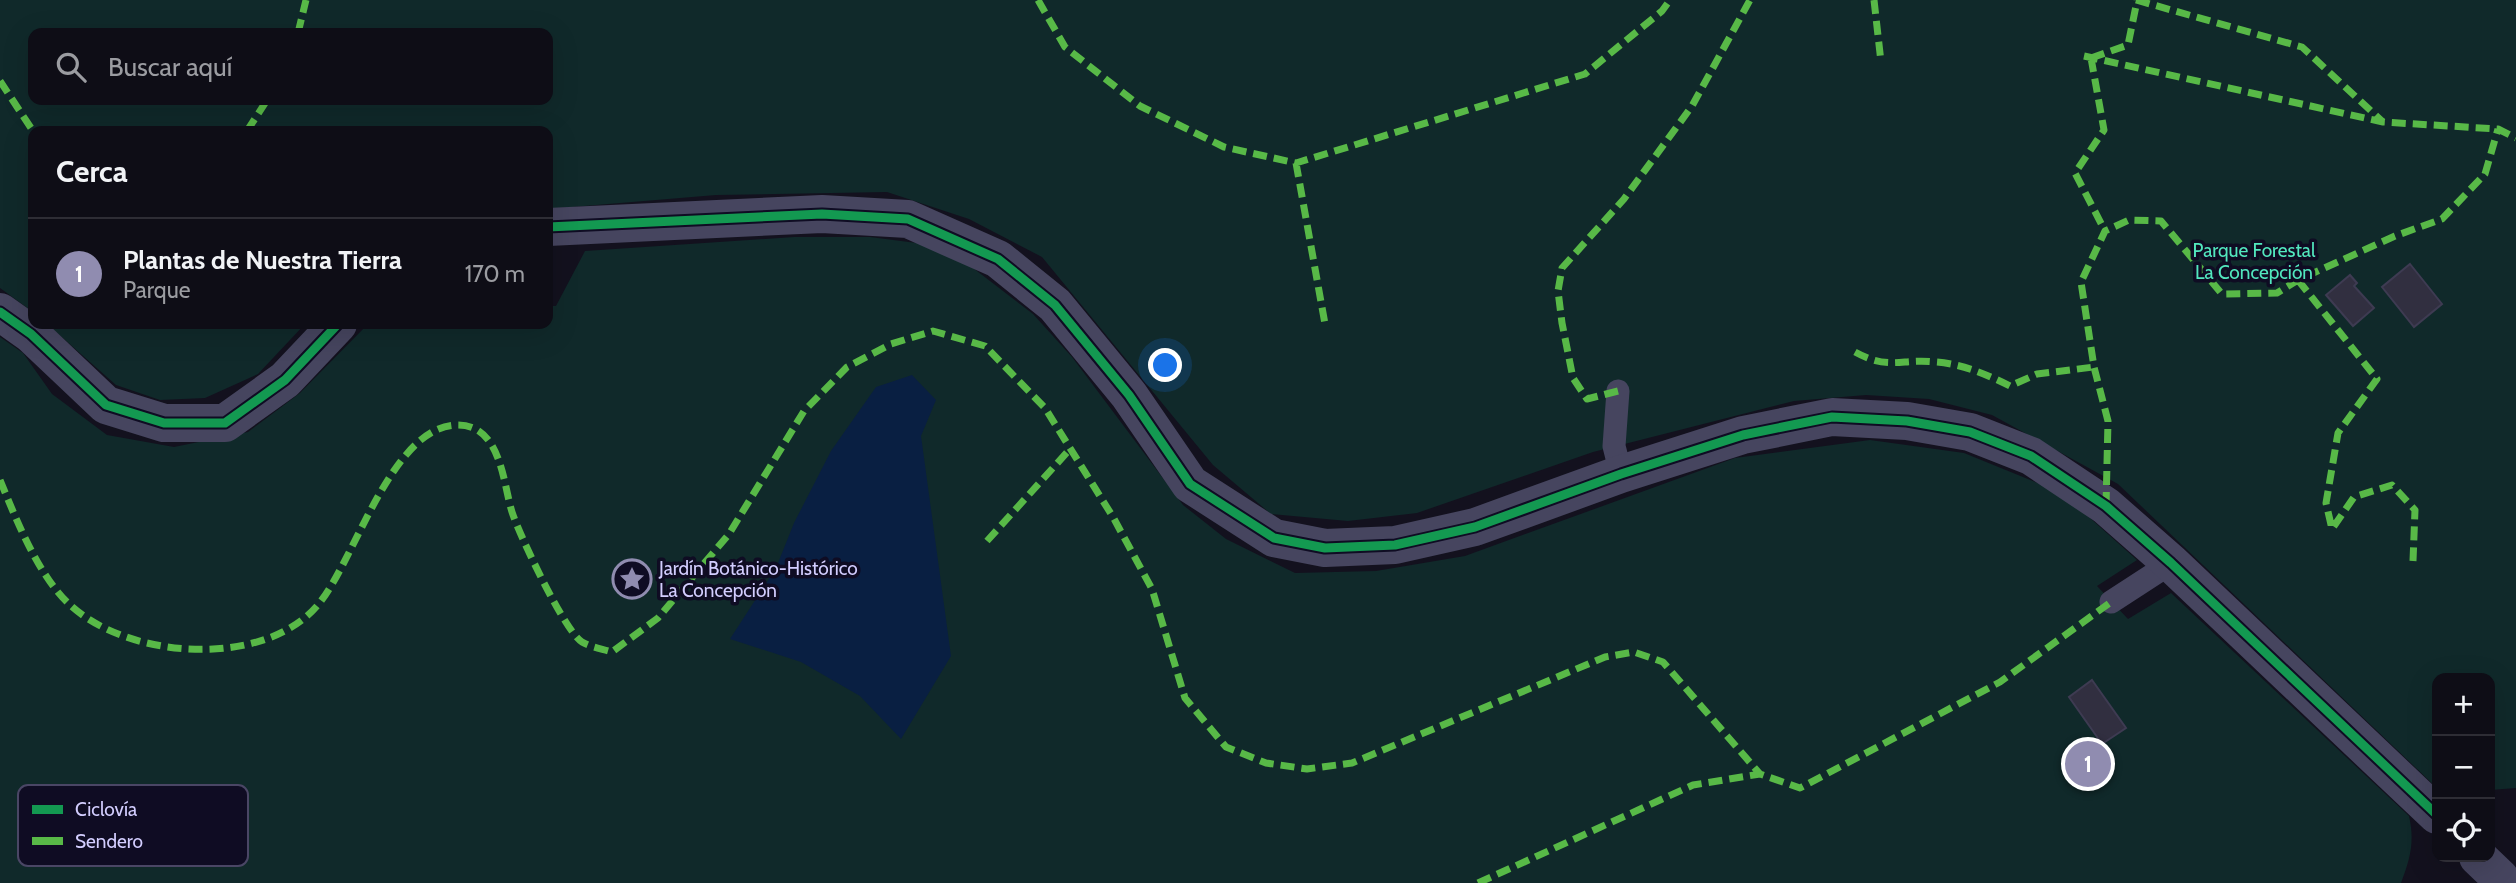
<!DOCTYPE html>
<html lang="es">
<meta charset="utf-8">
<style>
body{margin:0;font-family:Cabin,sans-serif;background:#17161f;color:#f1f3f6}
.controls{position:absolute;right:21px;bottom:21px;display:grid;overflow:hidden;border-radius:14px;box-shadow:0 7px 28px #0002}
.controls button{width:63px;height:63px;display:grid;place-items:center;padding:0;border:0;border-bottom:2px solid #2e2d35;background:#0e0d16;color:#f1f3f6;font:35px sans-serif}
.you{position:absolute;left:1166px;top:366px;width:24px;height:24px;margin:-18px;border:5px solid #fff;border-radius:50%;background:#1a73e8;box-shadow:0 0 0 10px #1a73e833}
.badge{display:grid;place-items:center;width:46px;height:46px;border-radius:50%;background:#908cb0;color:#fff;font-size:23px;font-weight:700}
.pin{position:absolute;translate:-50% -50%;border:4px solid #fff;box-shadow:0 2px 7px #0006}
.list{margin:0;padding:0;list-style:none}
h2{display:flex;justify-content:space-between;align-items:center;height:91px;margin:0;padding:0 28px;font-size:30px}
h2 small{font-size:23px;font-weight:400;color:#9b9ca1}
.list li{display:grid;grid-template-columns:46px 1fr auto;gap:21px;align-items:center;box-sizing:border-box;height:112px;padding:0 28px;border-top:2px solid #2e2d35}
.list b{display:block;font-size:26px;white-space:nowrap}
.list p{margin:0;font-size:23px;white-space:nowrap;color:#9b9ca1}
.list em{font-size:23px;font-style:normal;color:#9b9ca1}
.icon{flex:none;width:38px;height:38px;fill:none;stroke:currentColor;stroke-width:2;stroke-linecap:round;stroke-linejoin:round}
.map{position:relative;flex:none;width:2516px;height:883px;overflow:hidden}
.search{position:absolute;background:#0e0d16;box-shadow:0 7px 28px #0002;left:28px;top:28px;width:525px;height:77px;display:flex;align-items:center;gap:18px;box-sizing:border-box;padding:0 24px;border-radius:14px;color:#9b9ca1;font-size:26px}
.panel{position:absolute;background:#0e0d16;box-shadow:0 7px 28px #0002;left:28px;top:126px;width:525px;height:203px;border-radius:14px}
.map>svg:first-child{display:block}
</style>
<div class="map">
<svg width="2516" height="883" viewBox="0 0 2516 883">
<rect width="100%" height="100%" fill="#13111e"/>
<path fill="#10292a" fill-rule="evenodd" d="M 0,0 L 2516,0 L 2516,788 L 2490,790 L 2490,678 L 2437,678 L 2437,788 L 2118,484 L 1992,415 L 1929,399 L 1866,395 L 1794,401 L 1593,452 L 1417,513 L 1348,521 L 1271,514 L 1213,465 L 1042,257 L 969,219 L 887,192 L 716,195 L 548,209 L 548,131 L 33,131 L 33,312 L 0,288 ZM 33,33 L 548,33 L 548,100 L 33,100 Z
M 794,237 L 870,237 L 932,245 L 973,268 L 1033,314 L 1072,357 L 1183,505 L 1226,539 L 1295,573 L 1376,571 L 1465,556 L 1735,458 L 1870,440 L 1964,453 L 2062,493 L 2137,560 L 2097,586 L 2128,619 L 2171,593 L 2409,816 C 2415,842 2410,859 2401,883 L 0,883 L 0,337 L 23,353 L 52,394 L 107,435 L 174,447 L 248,432 L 300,393 L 368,324 L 548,324 L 548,306 L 556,306 L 585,251 Z
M 47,324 L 305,324 L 258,374 L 205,398 L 160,400 L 116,385 Z"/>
<path fill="#091f42" d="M 912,375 L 936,400 L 921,436 L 951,656 L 901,739 L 860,696 L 801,662 L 730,639 L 776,568 L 794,523 L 831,451 L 876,387 Z"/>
<path fill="#312f40" stroke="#3e3b52" stroke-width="2" d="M 2410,264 L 2442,304 L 2414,327 L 2382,287 Z
M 2350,275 L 2357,283 L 2354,286 L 2374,308 L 2353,326 L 2326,295 Z
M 2092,680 L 2126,728 L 2102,744 L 2069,697 Z"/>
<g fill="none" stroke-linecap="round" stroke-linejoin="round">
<path stroke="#46455f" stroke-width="23" d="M 1618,391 L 1614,446 L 1621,474
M 2111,602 L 2171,563"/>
<path stroke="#46455f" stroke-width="38" d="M 548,227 L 822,214 L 908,219 L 998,259 L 1055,305 L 1129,395 L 1190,484 L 1274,538 L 1325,548 L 1395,545 L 1475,527 L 1621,474 L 1743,435 L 1832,417 L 1907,421 L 1970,432 L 2031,456 L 2106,506 L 2171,563 L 2437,815
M 0,312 L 31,334 L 106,405 L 164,423 L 225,423 L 285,380 L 338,324
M 2478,857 L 2500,878"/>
<path stroke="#58b947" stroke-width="7" stroke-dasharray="14 7" stroke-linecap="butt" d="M 1038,0 L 1065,47 L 1140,106 L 1224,147 L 1296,163 L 1585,74 L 1662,11 L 1670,0
M 1874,0 L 1881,62
M 2136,0 L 2302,47 L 2383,122
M 298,33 L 306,0
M 2084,56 L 2383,122 L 2498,129 L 2516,138
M 2091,58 L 2104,130 L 2075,173 L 2105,231
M 2091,58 L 2128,45 L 2137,1
M 0,81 L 33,131
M 247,131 L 267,100
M 1296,163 L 1325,324
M 2298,280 L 2377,379 L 2338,433 L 2326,503 L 2332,529 L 2354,497 L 2392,485 L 2415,510 L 2413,561
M 1855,352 C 1890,371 1900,358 1936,362 C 1962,364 1986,374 2010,386 L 2037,374 L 2094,367
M 1618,391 L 1587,399 L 1573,378 L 1562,323 L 1558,291 L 1562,268 L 1624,199 L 1692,106 L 1750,0
M 0,480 C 16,519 38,575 69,604 C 127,659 262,669 317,606 C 355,562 391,425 458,425 C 501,425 503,483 512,512 C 519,534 565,632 582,642 C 590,647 603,649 612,652 L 658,618 L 729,534 L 804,411 L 847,367 L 891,344 L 933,331 L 985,346 L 1045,408 L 1113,517 L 1152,589 L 1185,698 L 1226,747 L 1266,763 L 1307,769 L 1352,763 L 1605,657 L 1634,652 L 1663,662 L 1760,774
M 2106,506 L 2108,421 L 2094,367 L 2081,282 L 2105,231 L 2129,220 L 2161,221 L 2222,294 L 2277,293 L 2298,280 L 2395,236 L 2442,219 L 2485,174 L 2498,129
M 987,541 L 1070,449
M 1478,883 L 1693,785 L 1760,774 L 1800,788 L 2000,682 L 2111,602"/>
<g stroke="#0f0c23" stroke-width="13">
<path id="cycleway" d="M 548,227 L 822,214 L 908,219 L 998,259 L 1055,305 L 1129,395 L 1190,484 L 1274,538 L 1325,548 L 1395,545 L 1475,527 L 1621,474 L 1743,435 L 1832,417 L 1907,421 L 1970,432 L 2031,456 L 2106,506 L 2171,563 L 2437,815
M 0,312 L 31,334 L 106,405 L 164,423 L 225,423 L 285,380 L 338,324"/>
</g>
<use href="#cycleway" stroke="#139951" stroke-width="9"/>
</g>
<defs>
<g id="sight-ring" transform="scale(2.0125)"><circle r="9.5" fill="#0f0c23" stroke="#908cb0" stroke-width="1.5"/><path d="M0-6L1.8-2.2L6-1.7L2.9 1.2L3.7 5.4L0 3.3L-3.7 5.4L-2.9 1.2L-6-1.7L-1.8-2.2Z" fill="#908cb0"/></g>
</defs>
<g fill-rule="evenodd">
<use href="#sight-ring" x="632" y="579"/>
</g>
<g text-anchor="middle" stroke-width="7" stroke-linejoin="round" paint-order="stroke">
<g font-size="19" fill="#52e7be" stroke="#0f0c23">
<text x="2254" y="257">Parque Forestal<tspan x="2254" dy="22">La Concepción</tspan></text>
</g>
<g font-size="19" fill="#d3ceff" stroke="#0f0c23" text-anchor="start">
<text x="659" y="575">Jardín Botánico-Histórico<tspan x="659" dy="22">La Concepción</tspan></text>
</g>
</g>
<rect x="18" y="785" width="230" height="81" rx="10" fill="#0f0c23" stroke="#4a4665" stroke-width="2"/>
<rect x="32" y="805" width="31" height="9" fill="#139951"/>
<rect x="32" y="837" width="31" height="8" fill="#58b947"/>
<g font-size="19" fill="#d3ceff">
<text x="75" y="816">Ciclovía</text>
<text x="75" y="848">Sendero</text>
</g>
</svg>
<div class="controls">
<button>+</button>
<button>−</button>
<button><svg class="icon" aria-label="locate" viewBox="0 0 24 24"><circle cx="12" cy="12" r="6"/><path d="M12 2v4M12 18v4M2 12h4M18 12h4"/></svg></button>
</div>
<div class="you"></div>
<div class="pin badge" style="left:2088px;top:764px">1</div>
<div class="search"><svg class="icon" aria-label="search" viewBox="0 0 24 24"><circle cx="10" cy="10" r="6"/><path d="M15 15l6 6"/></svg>Buscar aquí</div>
<section class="panel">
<h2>Cerca<small></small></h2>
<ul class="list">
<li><span class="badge">1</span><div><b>Plantas de Nuestra Tierra</b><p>Parque</p></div><em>170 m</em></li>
</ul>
</section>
</div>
